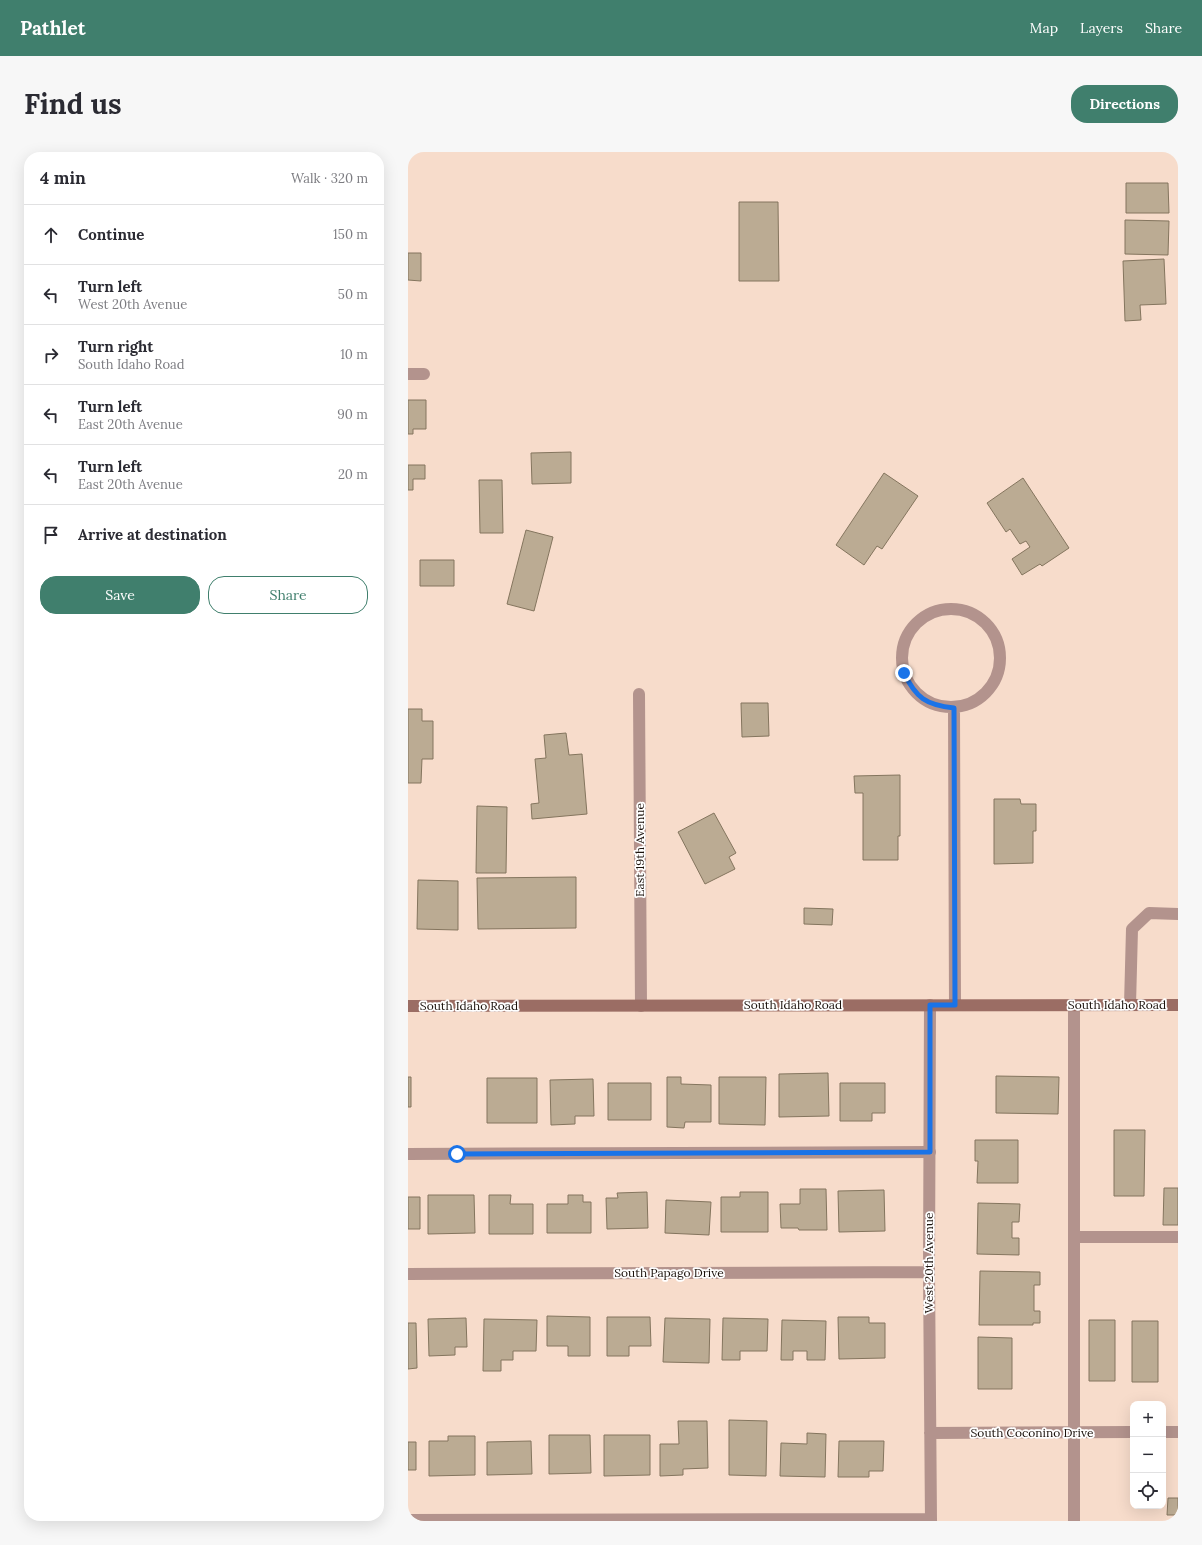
<!DOCTYPE html>
<meta charset="utf-8">
<style>
body{margin:0;font-family:Lora,serif;background:#f7f7f7;color:#2b2b33}
.controls{position:absolute;right:12px;bottom:12px;display:grid;overflow:hidden;border-radius:8px;box-shadow:0 4px 16px #0002}
.controls button{width:36px;height:36px;display:grid;place-items:center;padding:0;border:0;border-bottom:1px solid #e1e1e2;background:#fff;color:#2b2b33;font:20px sans-serif}
.stop{position:absolute;width:12px;height:12px;margin:-9px;border:3px solid #1a73e8;border-radius:50%;background:#fff}
.stop.end{background:#1a73e8;border-color:#fff;box-shadow:0 1px 4px #0008}
.list{margin:0;padding:0;list-style:none}
h2{display:flex;justify-content:space-between;align-items:center;height:52px;margin:0;padding:0 16px;font-size:17px}
h2 small{font-size:13px;font-weight:400;color:#7c7c81}
.list li{display:grid;grid-template-columns:26px 1fr auto;gap:12px;align-items:center;box-sizing:border-box;height:60px;padding:0 16px;border-top:1px solid #e1e1e2}
.list b{display:block;font-size:15px;white-space:nowrap}
.list p{margin:0;font-size:13px;white-space:nowrap;color:#7c7c81}
.list em{font-size:13px;font-style:normal;color:#7c7c81}
.actions{display:flex;gap:8px;padding:12px 16px}
.actions a{flex:1;padding:9px 0;border:1px solid #407f6d;border-radius:16px;text-align:center;font-size:14px;color:#407f6d}
.actions .main{background:#407f6d;color:#fff}
.icon{flex:none;width:22px;height:22px;fill:none;stroke:currentColor;stroke-width:2;stroke-linecap:round;stroke-linejoin:round}
.map{position:relative;flex:none;width:770px;height:1369px;overflow:hidden;border-radius:16px}
header{display:flex;align-items:center;gap:24px;box-sizing:border-box;height:56px;padding:0 20px;background:#407f6d;color:#fff}
header strong{font-size:19px}
nav{display:flex;gap:22px;margin-inline-start:auto;font-size:14px}
.intro{display:flex;align-items:center;justify-content:space-between;box-sizing:border-box;height:96px;padding:0 24px}
h1{margin:0;font-size:28px}
.button{padding:10px 18px;border-radius:16px;background:#407f6d;color:#fff;font-size:14px;font-weight:700}
main{display:flex;gap:24px;padding:0 24px}
aside{flex:1;background:#fff;border-radius:16px;box-shadow:0 4px 16px #0002}
.map>svg:first-child{display:block}
</style>
<header>
<strong>Pathlet</strong>
<nav><a>Map</a><a>Layers</a><a>Share</a></nav>
</header>
<div class="intro"><h1>Find us</h1><a class="button">Directions</a></div>
<main>
<aside>
<h2>4 min<small>Walk · 320 m</small></h2>
<ul class="list">
<li><svg class="icon" aria-label="ahead" viewBox="0 0 24 24"><path d="M12 20V5M6 11l6-6 6 6"/></svg><div><b>Continue</b></div><em>150 m</em></li>
<li><svg class="icon" aria-label="left" viewBox="0 0 24 24"><path d="M17 20v-9H6M10 6l-5 5 5 5"/></svg><div><b>Turn left</b><p>West 20th Avenue</p></div><em>50 m</em></li>
<li><svg class="icon" aria-label="right" viewBox="0 0 24 24"><path d="M7 20v-9h11M14 6l5 5-5 5"/></svg><div><b>Turn right</b><p>South Idaho Road</p></div><em>10 m</em></li>
<li><svg class="icon" aria-label="left" viewBox="0 0 24 24"><path d="M17 20v-9H6M10 6l-5 5 5 5"/></svg><div><b>Turn left</b><p>East 20th Avenue</p></div><em>90 m</em></li>
<li><svg class="icon" aria-label="left" viewBox="0 0 24 24"><path d="M17 20v-9H6M10 6l-5 5 5 5"/></svg><div><b>Turn left</b><p>East 20th Avenue</p></div><em>20 m</em></li>
<li><svg class="icon" aria-label="arrive" viewBox="0 0 24 24"><path d="M6 21V4h12l-3 4 3 4H6"/></svg><div><b>Arrive at destination</b></div></li>
</ul>
<div class="actions"><a class="main">Save</a><a>Share</a></div>
</aside>
<div class="map">
<svg width="770" height="1369" viewBox="0 0 770 1369">
<rect width="100%" height="100%" fill="#f7dccb"/>
<path fill="#bbab93" stroke="#84755e" d="M 718,31 L 760,31 L 761,61 L 718,61 Z
M 331,50 L 370,50 L 371,129 L 331,129 Z
M 717,68 L 761,69 L 760,103 L 717,102 Z
M 0,101 L 13,101 L 13,129 L 0,128 Z
M 756,107 L 758,152 L 732,153 L 733,168 L 717,169 L 715,109 Z
M 0,248 L 18,248 L 18,277 L 5,277 L 5,282 L 0,282 Z
M 163,300 L 163,331 L 124,332 L 123,301 Z
M 0,313 L 17,313 L 17,327 L 5,327 L 5,338 L 0,338 Z
M 476,321 L 510,344 L 474,397 L 469,394 L 456,413 L 428,393 Z
M 615,326 L 661,396 L 634,414 L 632,412 L 614,423 L 604,407 L 622,395 L 618,389 L 612,392 L 602,377 L 598,380 L 579,351 Z
M 71,328 L 94,328 L 95,381 L 72,381 Z
M 118,378 L 145,385 L 126,459 L 99,452 Z
M 12,408 L 46,408 L 46,434 L 12,434 Z
M 333,551 L 360,551 L 361,584 L 334,585 Z
M 0,557 L 14,557 L 14,569 L 25,569 L 25,607 L 14,607 L 13,631 L 0,631 Z
M 158,581 L 161,603 L 174,602 L 179,662 L 124,667 L 123,652 L 131,651 L 127,607 L 138,606 L 136,583 Z
M 492,623 L 492,684 L 490,684 L 490,708 L 455,708 L 455,641 L 447,641 L 446,624 Z
M 586,647 L 612,647 L 613,652 L 628,652 L 628,679 L 625,679 L 625,711 L 586,712 Z
M 69,654 L 99,655 L 98,721 L 68,721 Z
M 306,661 L 328,701 L 321,705 L 327,717 L 297,732 L 270,680 Z
M 168,725 L 168,776 L 70,777 L 69,726 Z
M 10,728 L 50,729 L 50,778 L 9,777 Z
M 396,756 L 425,757 L 424,773 L 396,772 Z
M 420,921 L 421,964 L 371,965 L 371,922 Z
M 588,924 L 651,925 L 650,962 L 588,961 Z
M 0,925 L 3,925 L 3,955 L 0,955 Z
M 259,925 L 273,925 L 273,932 L 303,933 L 303,970 L 277,970 L 276,976 L 259,975 Z
M 311,925 L 358,925 L 357,973 L 311,972 Z
M 79,926 L 129,926 L 129,971 L 79,971 Z
M 185,927 L 186,964 L 167,964 L 167,972 L 143,973 L 142,928 Z
M 200,931 L 243,931 L 243,968 L 200,968 Z
M 432,931 L 477,931 L 477,961 L 464,961 L 464,969 L 432,969 Z
M 706,978 L 737,978 L 736,1044 L 706,1044 Z
M 567,988 L 610,988 L 610,1031 L 569,1031 L 570,1009 L 567,1009 Z
M 756,1036 L 770,1036 L 770,1073 L 755,1073 Z
M 392,1037 L 418,1037 L 419,1078 L 391,1078 L 390,1076 L 373,1076 L 372,1052 L 392,1052 Z
M 476,1038 L 477,1079 L 431,1080 L 430,1039 Z
M 239,1040 L 240,1076 L 199,1077 L 198,1046 L 210,1046 L 209,1041 Z
M 332,1040 L 360,1040 L 360,1080 L 313,1080 L 313,1045 L 332,1045 Z
M 20,1043 L 66,1043 L 67,1081 L 20,1082 Z
M 81,1043 L 103,1043 L 102,1052 L 125,1052 L 125,1082 L 81,1082 Z
M 160,1043 L 175,1043 L 175,1050 L 183,1050 L 183,1081 L 139,1081 L 139,1052 L 160,1052 Z
M 0,1045 L 12,1045 L 12,1077 L 0,1077 Z
M 258,1048 L 303,1050 L 301,1083 L 257,1081 Z
M 570,1051 L 612,1052 L 611,1070 L 604,1070 L 604,1086 L 611,1086 L 611,1103 L 569,1102 Z
M 572,1119 L 632,1120 L 632,1133 L 626,1133 L 626,1159 L 632,1159 L 632,1171 L 625,1171 L 625,1173 L 571,1173 Z
M 139,1164 L 182,1165 L 182,1204 L 160,1204 L 160,1194 L 139,1194 Z
M 199,1165 L 242,1165 L 243,1194 L 221,1194 L 221,1204 L 199,1204 Z
M 430,1165 L 461,1165 L 461,1171 L 477,1171 L 477,1206 L 431,1207 Z
M 58,1166 L 59,1195 L 47,1195 L 47,1203 L 21,1204 L 20,1167 Z
M 257,1166 L 302,1167 L 301,1211 L 255,1210 Z
M 315,1166 L 360,1167 L 359,1199 L 332,1199 L 332,1208 L 314,1208 Z
M 76,1167 L 129,1168 L 128,1199 L 105,1199 L 105,1208 L 93,1208 L 93,1219 L 75,1219 Z
M 374,1168 L 418,1169 L 417,1208 L 399,1208 L 399,1199 L 385,1199 L 385,1208 L 373,1208 Z
M 681,1168 L 707,1168 L 707,1229 L 681,1229 Z
M 724,1169 L 750,1169 L 750,1230 L 724,1230 Z
M 0,1171 L 8,1171 L 9,1216 L 0,1217 Z
M 570,1185 L 604,1186 L 604,1237 L 570,1237 Z
M 321,1268 L 359,1269 L 358,1324 L 321,1323 Z
M 270,1269 L 299,1269 L 300,1316 L 275,1317 L 275,1323 L 252,1324 L 252,1292 L 271,1292 Z
M 399,1281 L 418,1282 L 417,1325 L 372,1324 L 373,1291 L 399,1292 Z
M 141,1283 L 182,1283 L 183,1321 L 141,1322 Z
M 196,1283 L 242,1283 L 242,1323 L 196,1324 Z
M 40,1284 L 67,1284 L 67,1323 L 21,1324 L 21,1289 L 40,1289 Z
M 123,1289 L 124,1322 L 79,1323 L 79,1290 Z
M 431,1289 L 476,1289 L 475,1319 L 461,1319 L 461,1325 L 430,1325 Z
M 0,1290 L 8,1290 L 8,1318 L 0,1318 Z
M 760,1346 L 770,1346 L 770,1363 L 759,1363 Z"/>
<g fill="none" stroke-linecap="round" stroke-linejoin="round">
<path stroke="#b3938d" stroke-width="12" d="M 0,222 L 16,222
M 722,853 L 724,777 L 741,761 L 770,762
M 0,1002 L 522,1000
M 666,1085 L 770,1085
M 666,1369 L 666,853"/>
<path stroke="#b3938d" stroke-width="12" d="M494 506a49 49 0 1 1 98 0a49 49 0 1 1-98 0Z
M 231,542 L 233,854
M 546,556 L 547,853
M 522,853 L 521,1120 L 523,1369
M 0,1122 L 521,1120
M 755,1280 L 770,1280
M 522,1281 L 725,1280
M 0,1368 L 523,1367"/>
<path stroke="#9b6d64" stroke-width="12" d="M 0,854 L 770,853"/>
</g>
<g fill="none" stroke-linecap="round" stroke-linejoin="round">
<path stroke="#1a73e8" stroke-width="5" d="M 49,1002 L 522,1000 L 522,853 L 547,853 L 546,556 C 518,553 508,546 496,521"/>
</g>
<g text-anchor="middle" stroke-width="3.5" stroke-linejoin="round" paint-order="stroke">
<g font-size="12" fill="#1a110b" stroke="#fff">
<text transform="translate(232 698) rotate(-90)" y="4">East 19th Avenue</text>
<text x="385" y="857">South Idaho Road</text>
<text x="709" y="857">South Idaho Road</text>
<text x="61" y="858">South Idaho Road</text>
<text transform="translate(521 1111) rotate(-90)" y="4">West 20th Avenue</text>
<text x="261" y="1125">South Papago Drive</text>
<text x="624" y="1285">South Coconino Drive</text>
</g>
</g>
</svg>
<div class="controls">
<button>+</button>
<button>−</button>
<button><svg class="icon" aria-label="locate" viewBox="0 0 24 24"><circle cx="12" cy="12" r="6"/><path d="M12 2v4M12 18v4M2 12h4M18 12h4"/></svg></button>
</div>
<div class="stop" style="left:49px;top:1002px"></div>
<div class="stop end" style="left:496px;top:521px"></div>
</div>
</main>
